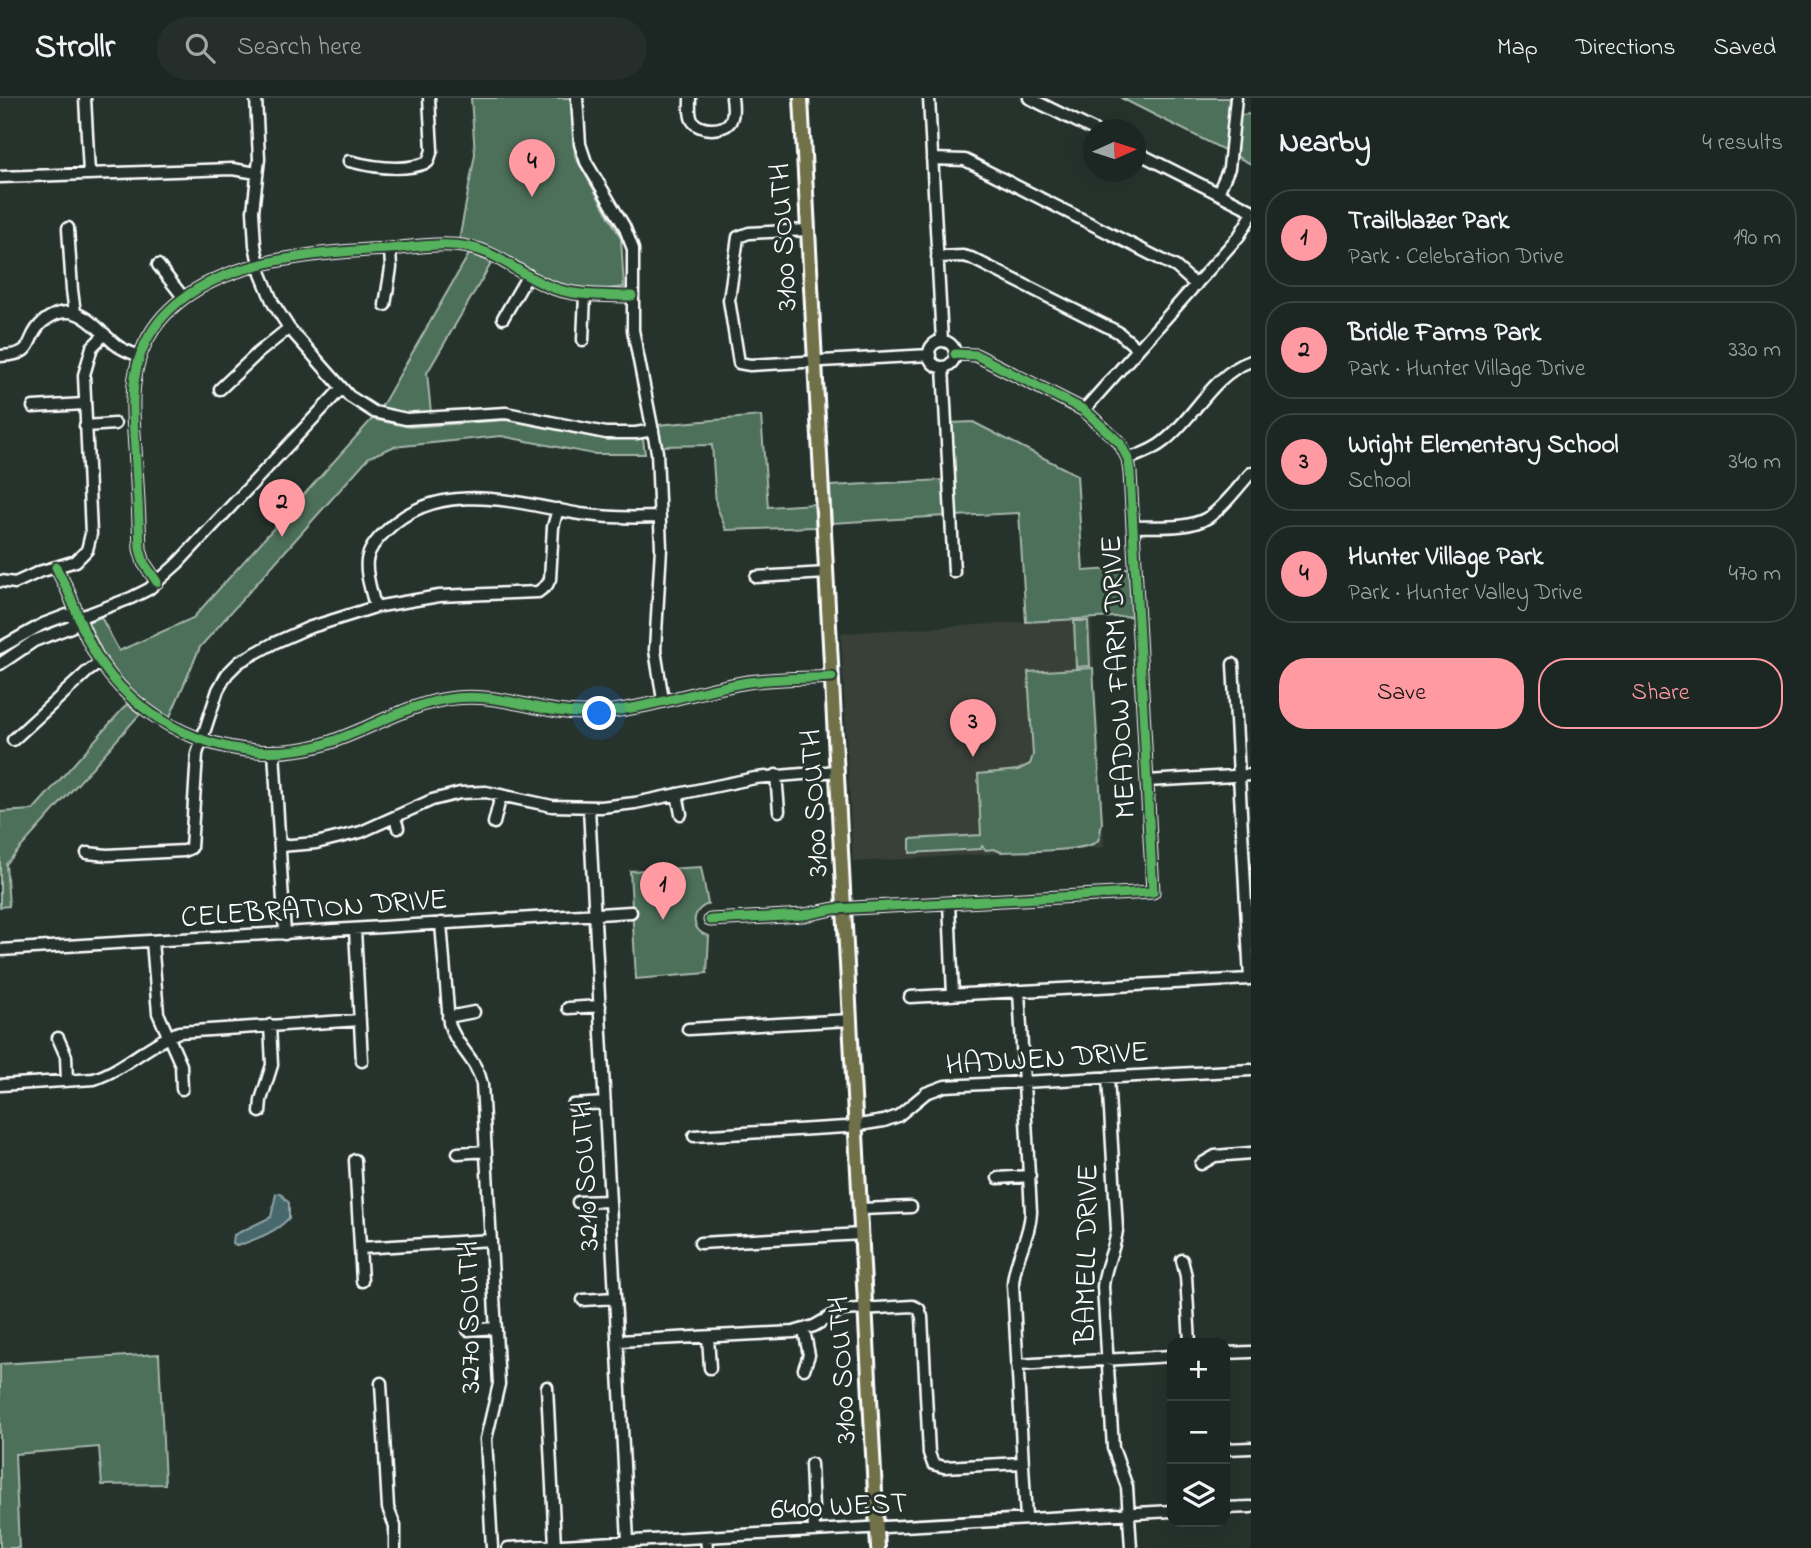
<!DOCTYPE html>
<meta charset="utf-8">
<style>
body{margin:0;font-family:"Indie Flower",sans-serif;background:#252e2a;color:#f1f3f6}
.controls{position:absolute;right:21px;bottom:21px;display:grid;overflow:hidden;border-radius:14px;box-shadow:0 7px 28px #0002}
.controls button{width:63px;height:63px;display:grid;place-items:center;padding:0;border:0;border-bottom:2px solid #3a4340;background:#1c2622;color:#f1f3f6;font:35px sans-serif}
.compass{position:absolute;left:1083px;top:21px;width:63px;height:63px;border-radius:50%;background:#1c2622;box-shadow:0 7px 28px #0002;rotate:87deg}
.you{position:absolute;left:600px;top:616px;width:24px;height:24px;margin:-18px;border:5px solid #fff;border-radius:50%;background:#1a73e8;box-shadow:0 0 0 10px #1a73e833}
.badge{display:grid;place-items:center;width:46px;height:46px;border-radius:50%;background:#ff9aa2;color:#111;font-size:23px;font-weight:700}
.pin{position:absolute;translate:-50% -58px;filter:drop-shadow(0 2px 4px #0008)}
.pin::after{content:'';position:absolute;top:37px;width:24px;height:21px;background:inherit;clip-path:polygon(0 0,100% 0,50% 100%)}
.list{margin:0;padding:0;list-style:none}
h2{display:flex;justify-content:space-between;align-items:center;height:91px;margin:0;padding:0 28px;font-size:30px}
h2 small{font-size:23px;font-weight:400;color:#a0a5a5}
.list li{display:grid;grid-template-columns:46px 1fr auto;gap:21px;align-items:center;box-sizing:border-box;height:98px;margin:0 14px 14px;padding:0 14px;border:2px solid #3a4340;border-radius:28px}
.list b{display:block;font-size:26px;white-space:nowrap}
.list p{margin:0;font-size:23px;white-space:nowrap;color:#a0a5a5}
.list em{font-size:23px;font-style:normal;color:#a0a5a5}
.actions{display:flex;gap:14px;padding:21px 28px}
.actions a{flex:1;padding:16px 0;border:2px solid #ff9aa2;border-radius:28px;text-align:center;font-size:24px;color:#ff9aa2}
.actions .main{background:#ff9aa2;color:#111}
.icon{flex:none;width:38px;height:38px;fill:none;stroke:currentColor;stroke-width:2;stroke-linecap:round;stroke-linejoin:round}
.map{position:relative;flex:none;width:1251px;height:1450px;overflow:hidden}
header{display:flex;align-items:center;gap:42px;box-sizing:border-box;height:98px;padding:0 35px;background:#1c2622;border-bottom:2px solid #3a4340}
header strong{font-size:33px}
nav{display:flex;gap:38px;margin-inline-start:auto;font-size:24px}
.search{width:490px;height:63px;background:#252e2a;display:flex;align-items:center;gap:18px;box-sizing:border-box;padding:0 24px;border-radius:38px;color:#a0a5a5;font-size:26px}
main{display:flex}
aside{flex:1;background:#1c2622}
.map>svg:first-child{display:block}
</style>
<header>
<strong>Strollr</strong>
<div class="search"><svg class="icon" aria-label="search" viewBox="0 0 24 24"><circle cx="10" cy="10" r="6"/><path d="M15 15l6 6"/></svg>Search here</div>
<nav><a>Map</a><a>Directions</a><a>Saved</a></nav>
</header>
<main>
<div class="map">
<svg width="1251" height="1450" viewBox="0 0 1251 1450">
<rect width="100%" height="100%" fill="#26332d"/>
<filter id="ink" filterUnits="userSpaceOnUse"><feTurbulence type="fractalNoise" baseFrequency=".0143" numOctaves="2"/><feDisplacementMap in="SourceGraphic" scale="14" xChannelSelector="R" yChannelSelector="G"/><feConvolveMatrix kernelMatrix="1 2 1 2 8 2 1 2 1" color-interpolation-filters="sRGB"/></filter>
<g filter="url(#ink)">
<path fill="#394137" d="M 1091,520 L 1104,749 L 853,764 L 841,535 Z"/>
<path fill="#4d6f5a" stroke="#a6b7ac" stroke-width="2" d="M 471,0 L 571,0 L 575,58 L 621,140 L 624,189 L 601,192 L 557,187 L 493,153 L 459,143 L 475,56 Z
M 1121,0 L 1229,0 L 1226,53 Z
M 1251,16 L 1251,66 L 1235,58 L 1239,17 Z
M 469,156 L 492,164 L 427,275 L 431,315 L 405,316 L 380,311 Z
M 761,318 L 768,409 L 814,406 L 816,429 L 726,432 L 716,406 L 712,347 L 661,348 L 657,327 Z
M 372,321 L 410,329 L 506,322 L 597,340 L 643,341 L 645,356 L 593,356 L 501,338 L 393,349 L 369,359 L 200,549 L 169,621 L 136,597 L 108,566 L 88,524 L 101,519 L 119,553 L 193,520 Z
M 973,324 L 1077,377 L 1083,473 L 1129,470 L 1132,518 L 1026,524 L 1019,415 L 955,418 L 950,325 Z
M 943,382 L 945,418 L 832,425 L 830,388 Z
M 1088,523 L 1090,568 L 1076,569 L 1074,523 Z
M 1093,570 L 1102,725 C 1100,731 1101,743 1095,745 C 1077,754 1023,753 1001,754 L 994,751 L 986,752 L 982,748 L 981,751 L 910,755 L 910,741 L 981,737 L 978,676 L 1018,672 L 1030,666 L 1033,657 L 1028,574 Z
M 127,606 L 140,616 L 6,766 L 9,808 L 0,809 L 0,714 L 33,712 Z
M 701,769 L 708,806 C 690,813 690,833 709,838 L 707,875 L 636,881 L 630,773 Z
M 159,1256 L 165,1386 L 102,1387 L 99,1349 L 15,1356 L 19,1450 L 0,1450 L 0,1266 Z"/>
<path fill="#46686c" stroke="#90a4a7" stroke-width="2" d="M 280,1095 L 289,1105 L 289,1120 C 275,1135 256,1141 237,1148 L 233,1145 L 234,1137 L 271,1119 L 276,1096 Z"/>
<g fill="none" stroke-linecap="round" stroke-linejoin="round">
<g stroke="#fff" stroke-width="15">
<path id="minor" d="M 85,0 L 89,75
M 256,0 L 259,61 L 253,113 L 255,147 L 261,176 L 273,205 L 289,230 L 349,298 L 374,314 L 406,321 L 506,315 L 606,335 L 636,335 L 653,332
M 577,0 L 580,46 L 586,64 L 624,128 L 633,151 L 633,232 L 657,354 L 661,450 L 655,552 L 663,602
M 690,0 C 690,7 689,16 692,22 C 698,34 726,34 731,22 C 734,16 733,7 732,0
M 929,0 L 942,243
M 1029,0 L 1094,32
M 1136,54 L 1251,112
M 932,61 L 965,62 L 1176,169 L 1196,187
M 349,63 C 372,69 405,74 428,64 L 432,52 L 429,0
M 0,79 L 232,71 L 257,75
M 1218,95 L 1229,70 L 1236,0
M 68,130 L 72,192 L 75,215
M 808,132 L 749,135 L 738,139 L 729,202 L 739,265 L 750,267 L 930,257
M 937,159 L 963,158 L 971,160 L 1118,234 L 1138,251
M 158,167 L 183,199
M 385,207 L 391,170 L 390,151
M 503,220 L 528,177
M 583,242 L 585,197
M929 256a13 13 0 1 1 26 0a13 13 0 1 1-26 0Z
M 0,258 C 40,256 22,241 44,223 C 75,199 94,228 115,246 C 122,252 131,255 140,258
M 943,269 L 954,474
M 220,291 L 258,255 L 289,230
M 33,309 L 84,306
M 1084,312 L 1239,138 L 1251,118
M 85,328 L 115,326
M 1128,361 C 1140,356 1152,353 1163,344 C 1195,320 1211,277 1251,263
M 1133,429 C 1157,428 1188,432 1209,419 C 1225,408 1238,389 1251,375
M 56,469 C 61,480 68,491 72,503 C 80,524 88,545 101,565 C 148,634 239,669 321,647 C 367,634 406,605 455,600 C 504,595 541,616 586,615 C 637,614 692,594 742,585 C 772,580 803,581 832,579
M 756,479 L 827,475
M 0,483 L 15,485 L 39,474 L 76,463 L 87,452 L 91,436 L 84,277 L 92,249 L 105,236
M 157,484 L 144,465 L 140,451 C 139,417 137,384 135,350 C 133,320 130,290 139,261 C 170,164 303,155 389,151 C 414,149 443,144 468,149 C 498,154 520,177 548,188 C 574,199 604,197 632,198
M 375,509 C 372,494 365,477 367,462 C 369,450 378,440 387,432 C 440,380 517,405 580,416 C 607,420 633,420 660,419
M 0,550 L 43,526 L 67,517 L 78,520 L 131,500 L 149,491 L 177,466 L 341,291
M 0,566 L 34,543 L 71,529 L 78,520
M 13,642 L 87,574 L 101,564
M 274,653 L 285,836
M 776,677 L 779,713
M 1147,683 L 1251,677
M 677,696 L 681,716
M 589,710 L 628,1443
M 395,720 L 398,730
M 494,725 L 501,697
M 280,748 L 316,745 L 361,734 L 432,702 L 460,695 L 486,694 L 552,708 L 601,709 L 635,705 L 755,680 L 838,673
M 87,755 L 107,757 L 184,753 L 191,750 L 197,656 L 218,592 L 227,576 L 239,564 L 274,545 L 308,530 L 375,509 L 439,498 L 538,494 L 547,487 L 550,481 L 553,429 L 558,411
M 949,805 L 953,897
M 710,822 L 804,817 L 834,811 L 1153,794 L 1130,375 L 1128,361 L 1120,345 L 1084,312 L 976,257 L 955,256
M 441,825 L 449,925 C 455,948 477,961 482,986 L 499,1286 L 486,1341 L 492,1450
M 355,832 L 362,963
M 152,843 L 158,915 L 181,967 L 182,991
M 0,852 L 631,814
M 1019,893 L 1031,1114 C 1030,1140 1014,1161 1013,1186 L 1026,1421
M 910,899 L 1250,881 L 1233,566
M 568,910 L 600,908
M 448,919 L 474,914
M 688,931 L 851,922
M 58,940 L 66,958 L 67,983
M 1108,979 L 1117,1132 C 1115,1152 1104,1169 1103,1189 L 1113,1350 L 1127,1389 L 1131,1450
M 0,987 L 94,981 C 125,971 148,946 179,934 L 360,922
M 573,1007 L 605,1005
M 260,1014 L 261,1002 L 272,967 L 270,927
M 694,1038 L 846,1029 L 884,1023 L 898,1018 L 926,995 L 945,988 L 1251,972
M 458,1055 L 486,1053
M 355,1062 L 362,1183
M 1201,1066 L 1215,1058 L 1251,1055
M 998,1080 L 1030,1078
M 578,1104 L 610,1103
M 861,1111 L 911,1109
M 700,1145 L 862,1136
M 360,1150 L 491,1142
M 1182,1162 L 1186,1178 L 1190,1245
M 583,1202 L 615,1200
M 468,1232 L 496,1230
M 804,1232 L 809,1257 L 804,1271
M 708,1239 L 710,1270
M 618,1243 L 794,1234 L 814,1228 L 842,1212 L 913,1208 L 919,1211 L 922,1219 L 929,1355 L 933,1366 L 944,1369 L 1022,1365
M 1225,1255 L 1251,1254
M 1017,1267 L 1172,1258
M 381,1285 L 388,1410 L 395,1428 L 395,1450
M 547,1289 L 555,1447
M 1225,1351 L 1251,1350
M 811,1366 L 814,1433
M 1225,1410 L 1251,1409
M 706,1439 L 707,1450
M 508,1450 L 1172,1413"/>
</g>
<g stroke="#fff" stroke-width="18">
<path id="major" d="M 801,0 L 878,1450"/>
</g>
<use href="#minor" stroke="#26332d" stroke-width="10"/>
<use href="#major" stroke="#70704a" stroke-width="12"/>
<g stroke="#26332d" stroke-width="13">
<path id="cycleway" d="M 56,469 C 61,480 68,491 72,503 C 80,524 88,545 101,565 C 148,634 239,669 321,647 C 367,634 406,605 455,600 C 504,595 541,616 586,615 C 637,614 692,594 742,585 C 772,580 803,581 832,579
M 157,484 L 144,465 L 140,451 C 139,417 137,384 135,350 C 133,320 130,290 139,261 C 170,164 303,155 389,151 C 414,149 443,144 468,149 C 498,154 520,177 548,188 C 574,199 604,197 632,198
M 710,822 L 804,817 L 834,811 L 1153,794 L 1130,375 L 1128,361 L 1120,345 L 1084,312 L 976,257 L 955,256"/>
</g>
<use href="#cycleway" stroke="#56b35d" stroke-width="9"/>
</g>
</g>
<g text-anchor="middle" stroke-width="6" stroke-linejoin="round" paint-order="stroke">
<g font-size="30" fill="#fff" stroke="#26332d">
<text transform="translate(782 139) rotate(-93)" y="10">3100 SOUTH</text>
<text transform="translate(1117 579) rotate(-93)" y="10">MEADOW FARM DRIVE</text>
<text transform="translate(813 705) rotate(-93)" y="10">3100 SOUTH</text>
<text transform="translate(314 809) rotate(-4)" y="10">CELEBRATION DRIVE</text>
<text transform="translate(1047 959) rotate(-4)" y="10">HADWEN DRIVE</text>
<text transform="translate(584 1078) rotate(-93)" y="10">3210 SOUTH</text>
<text transform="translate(1085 1156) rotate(-89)" y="10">BAMELL DRIVE</text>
<text transform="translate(468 1219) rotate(-91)" y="10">3270 SOUTH</text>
<text transform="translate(841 1272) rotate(-93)" y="10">3100 SOUTH</text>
<text transform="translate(839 1407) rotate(-3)" y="10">6400 WEST</text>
</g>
</g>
</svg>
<div class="controls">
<button>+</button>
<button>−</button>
<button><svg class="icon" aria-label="layers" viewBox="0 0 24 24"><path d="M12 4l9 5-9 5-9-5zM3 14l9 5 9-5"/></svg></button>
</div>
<svg class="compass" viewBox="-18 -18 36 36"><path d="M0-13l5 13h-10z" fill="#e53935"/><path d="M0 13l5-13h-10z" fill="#a0a5a5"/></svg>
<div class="you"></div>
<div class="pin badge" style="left:663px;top:822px">1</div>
<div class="pin badge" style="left:282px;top:439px">2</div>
<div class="pin badge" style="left:973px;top:659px">3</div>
<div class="pin badge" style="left:532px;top:99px">4</div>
</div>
<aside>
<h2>Nearby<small>4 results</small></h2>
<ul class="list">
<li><span class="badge">1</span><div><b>Trailblazer Park</b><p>Park · Celebration Drive</p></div><em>190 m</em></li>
<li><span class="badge">2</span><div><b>Bridle Farms Park</b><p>Park · Hunter Village Drive</p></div><em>330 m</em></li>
<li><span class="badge">3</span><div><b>Wright Elementary School</b><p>School</p></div><em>340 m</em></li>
<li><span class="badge">4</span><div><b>Hunter Village Park</b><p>Park · Hunter Valley Drive</p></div><em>470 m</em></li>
</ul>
<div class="actions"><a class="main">Save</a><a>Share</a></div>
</aside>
</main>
